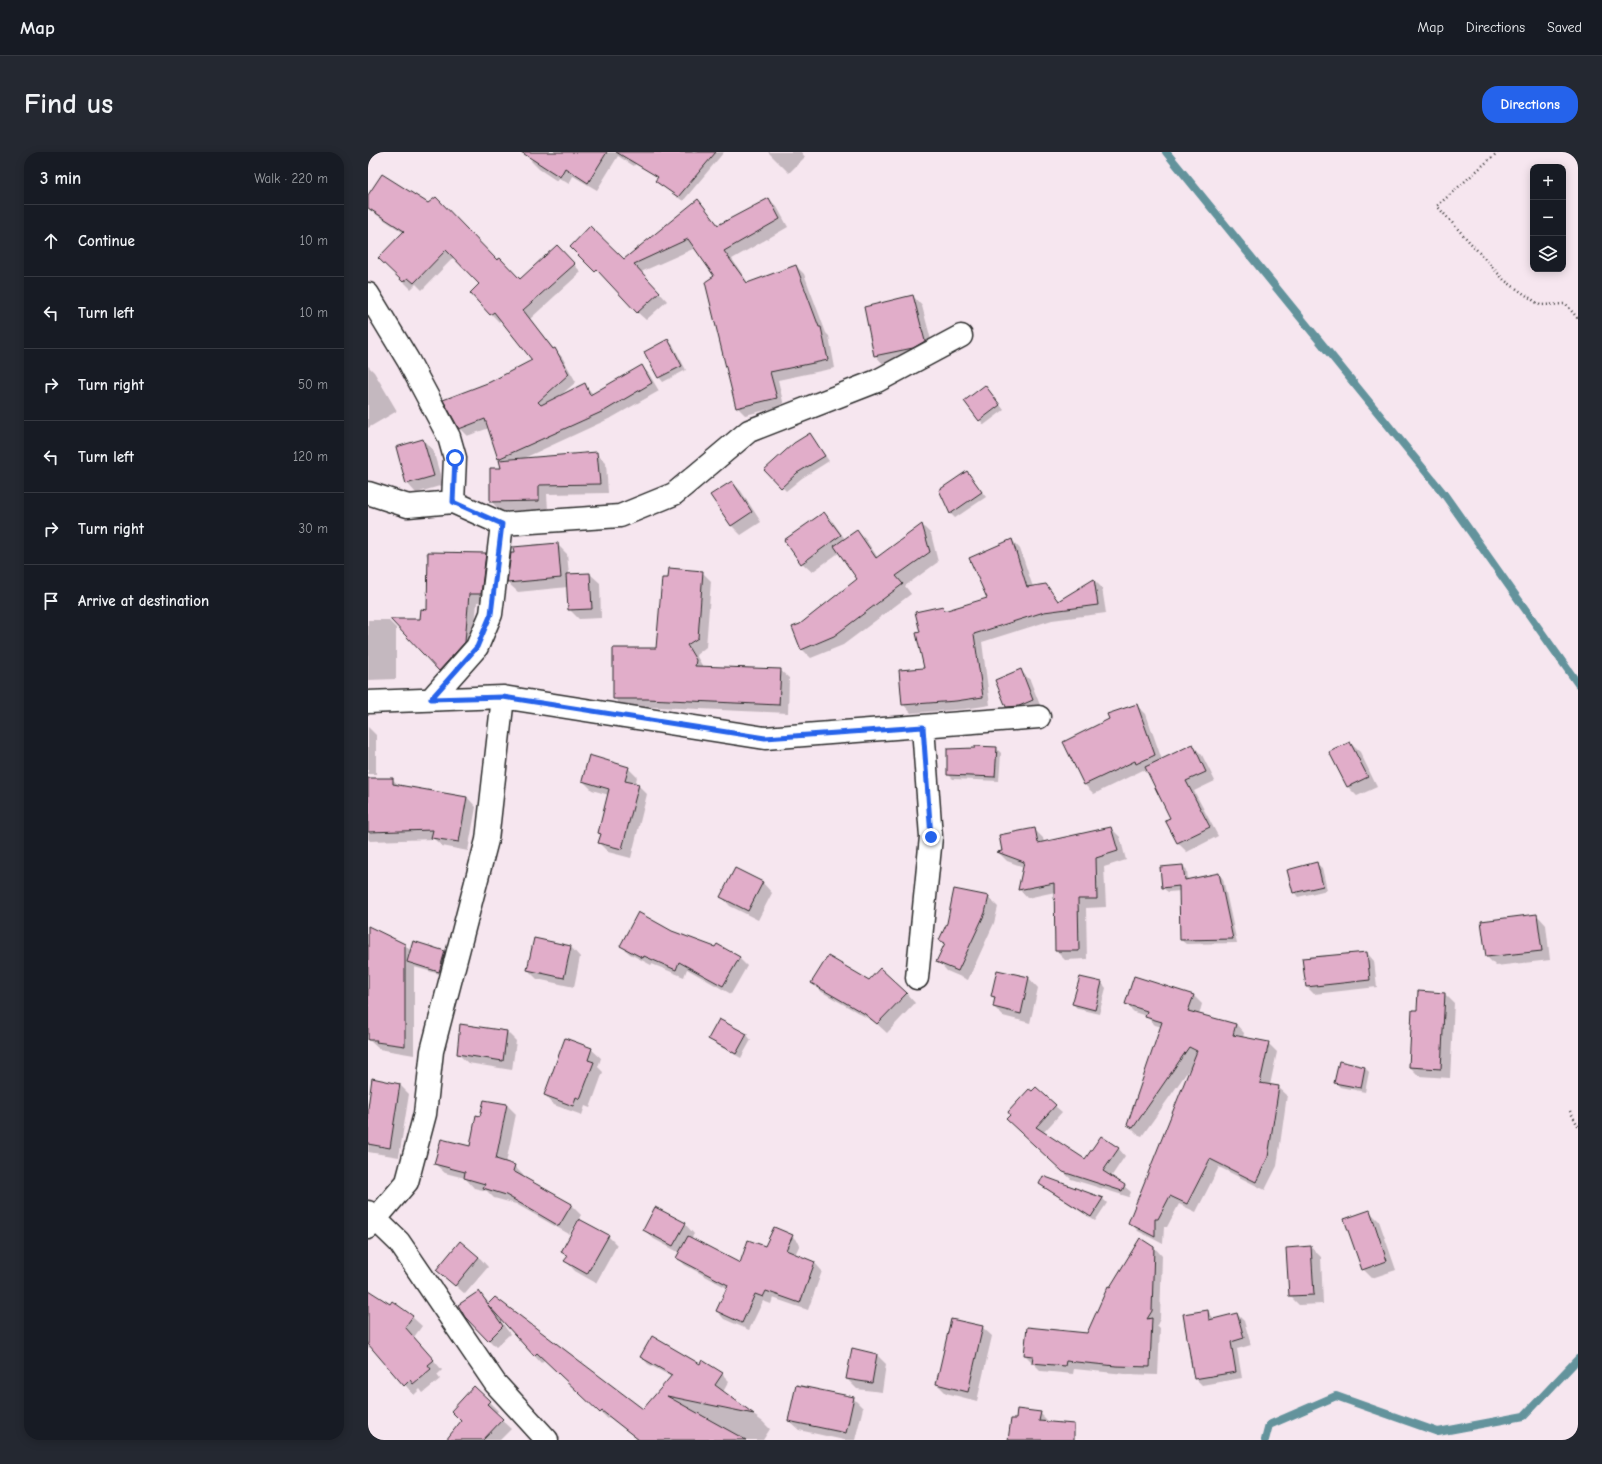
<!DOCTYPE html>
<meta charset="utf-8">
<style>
body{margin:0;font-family:"Comic Neue",sans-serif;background:#242831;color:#f1f3f6}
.controls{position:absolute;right:12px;top:12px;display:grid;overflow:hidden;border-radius:8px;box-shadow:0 2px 10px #0003}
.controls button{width:36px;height:36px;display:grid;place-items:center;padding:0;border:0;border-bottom:1px solid #363941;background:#171b24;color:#f1f3f6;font:20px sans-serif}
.stop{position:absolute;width:12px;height:12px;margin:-9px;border:3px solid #2563eb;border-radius:50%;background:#fff}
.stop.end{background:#2563eb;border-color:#fff;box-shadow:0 1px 4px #0008}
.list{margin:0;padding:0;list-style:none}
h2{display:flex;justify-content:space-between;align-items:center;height:52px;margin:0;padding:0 16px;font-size:17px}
h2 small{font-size:13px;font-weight:400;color:#9ea1a6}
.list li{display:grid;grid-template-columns:26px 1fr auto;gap:12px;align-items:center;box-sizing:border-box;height:72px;padding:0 16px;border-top:1px solid #363941}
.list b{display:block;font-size:15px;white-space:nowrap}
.list em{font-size:13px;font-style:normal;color:#9ea1a6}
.icon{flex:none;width:22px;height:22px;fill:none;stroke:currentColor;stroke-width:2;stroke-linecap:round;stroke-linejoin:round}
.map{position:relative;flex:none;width:1210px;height:1288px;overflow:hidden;border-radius:16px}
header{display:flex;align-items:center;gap:24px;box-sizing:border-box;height:56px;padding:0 20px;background:#171b24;border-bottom:1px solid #363941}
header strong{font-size:19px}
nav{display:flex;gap:22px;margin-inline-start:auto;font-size:14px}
.intro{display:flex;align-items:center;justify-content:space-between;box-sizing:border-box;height:96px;padding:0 24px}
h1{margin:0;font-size:28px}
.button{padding:10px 18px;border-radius:16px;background:#2563eb;color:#fff;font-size:14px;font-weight:700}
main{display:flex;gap:24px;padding:0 24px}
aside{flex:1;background:#171b24;border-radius:16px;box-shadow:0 2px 10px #0003}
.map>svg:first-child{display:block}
</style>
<header>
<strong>Map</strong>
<nav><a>Map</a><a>Directions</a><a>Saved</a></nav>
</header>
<div class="intro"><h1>Find us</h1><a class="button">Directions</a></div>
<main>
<aside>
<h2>3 min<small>Walk · 220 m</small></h2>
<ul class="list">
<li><svg class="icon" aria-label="ahead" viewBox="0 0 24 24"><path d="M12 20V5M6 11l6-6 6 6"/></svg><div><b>Continue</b></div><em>10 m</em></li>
<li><svg class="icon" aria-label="left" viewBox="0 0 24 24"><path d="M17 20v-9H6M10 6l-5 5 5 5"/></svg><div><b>Turn left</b></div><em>10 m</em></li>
<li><svg class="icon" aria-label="right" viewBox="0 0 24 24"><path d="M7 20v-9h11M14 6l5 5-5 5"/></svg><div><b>Turn right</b></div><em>50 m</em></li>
<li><svg class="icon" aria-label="left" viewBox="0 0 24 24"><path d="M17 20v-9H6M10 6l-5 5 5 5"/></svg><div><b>Turn left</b></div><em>120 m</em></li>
<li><svg class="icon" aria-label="right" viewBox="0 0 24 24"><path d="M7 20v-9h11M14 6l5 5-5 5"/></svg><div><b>Turn right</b></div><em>30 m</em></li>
<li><svg class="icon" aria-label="arrive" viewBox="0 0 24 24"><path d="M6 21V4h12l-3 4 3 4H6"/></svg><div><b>Arrive at destination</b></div></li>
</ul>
</aside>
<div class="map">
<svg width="1210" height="1288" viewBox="0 0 1210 1288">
<rect width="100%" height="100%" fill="#f6e6ef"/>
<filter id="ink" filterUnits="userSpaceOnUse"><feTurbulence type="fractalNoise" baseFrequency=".025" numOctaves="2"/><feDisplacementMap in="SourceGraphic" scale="8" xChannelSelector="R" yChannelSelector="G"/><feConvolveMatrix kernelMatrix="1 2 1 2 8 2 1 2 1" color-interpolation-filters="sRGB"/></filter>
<g filter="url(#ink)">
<path fill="#0003" d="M 169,0 L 275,0 L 266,14 L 250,4 L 229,38 L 205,24 L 201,32 L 191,26 L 189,29 L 171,17 L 163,9 Z
M 314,0 L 356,0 L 315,49 L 293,33 Z
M 400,0 L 433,0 L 437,5 L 421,21 Z
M 0,45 L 129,110 L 152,128 L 196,102 L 213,120 L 162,167 L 186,197 L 194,205 L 208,230 L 194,242 L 216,232 L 225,242 L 274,215 L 281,222 L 291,239 L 245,265 L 154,307 L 228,301 L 238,311 L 240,341 L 179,342 L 180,358 L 132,359 L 123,349 L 135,317 L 133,309 L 131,306 L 121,276 L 99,284 L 92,277 L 122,231 L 165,208 L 133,167 L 131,170 L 103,141 L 112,132 L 86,105 L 54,138 L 48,132 L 43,137 L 12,106 L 36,81 L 3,59 L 0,56 Z
M 401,47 L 409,55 L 420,75 L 364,107 L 380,131 L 428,114 L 436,122 L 458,181 L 461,184 L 467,216 L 410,228 L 416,254 L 377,263 L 369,255 L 348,125 L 327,96 L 273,120 L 299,149 L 278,168 L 269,160 L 256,109 L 330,49 L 351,74 Z
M 545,144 L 554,154 L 566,199 L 516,213 L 507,203 Z
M 300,189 L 305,193 L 318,218 L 295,230 L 291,225 Z
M 0,214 L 6,220 L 29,259 L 0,276 Z
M 621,239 L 636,258 L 616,273 L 612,268 Z
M 442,282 L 461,309 L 434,326 L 418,339 L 398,318 Z
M 55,288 L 65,298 L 75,333 L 48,341 L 39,331 Z
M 599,320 L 618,345 L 587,366 L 583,362 Z
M 364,330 L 373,339 L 393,370 L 373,383 L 363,373 Z
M 456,361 L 465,370 L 477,387 L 489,379 L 498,388 L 510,406 L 554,373 L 563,382 L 570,410 L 537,434 L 543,442 L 475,493 L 443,506 L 434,497 L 432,472 L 490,427 L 472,400 L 444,420 L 434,411 Z
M 644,388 L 652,397 L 665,435 L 678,434 L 691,449 L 726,428 L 734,436 L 738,461 L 684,468 L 614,490 L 622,553 L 597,557 L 543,561 L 535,552 L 558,517 L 553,480 L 574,455 L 579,459 L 621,447 Z
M 189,392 L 199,402 L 201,423 L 222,422 L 232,431 L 233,466 L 211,467 L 201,457 L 200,435 L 150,440 L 140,431 Z
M 58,401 L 117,402 L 126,410 L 121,449 L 109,450 L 105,498 L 80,526 L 24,468 L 53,468 L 60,459 L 65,426 Z
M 334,420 L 343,429 L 338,495 L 328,503 L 335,515 L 412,518 L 421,526 L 420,561 L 289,555 L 255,555 L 246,546 L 289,497 L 301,427 Z
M 0,468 L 20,468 L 28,476 L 28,527 L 0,528 Z
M 652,518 L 662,528 L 674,558 L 649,564 L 639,554 Z
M 769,553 L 778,562 L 794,608 L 825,594 L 834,603 L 847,629 L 826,639 L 850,684 L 819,700 L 810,691 L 798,669 L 803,666 L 780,620 L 778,621 L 775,618 L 726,642 L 717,633 L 696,590 Z
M 0,575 L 8,583 L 8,622 L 0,622 Z
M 982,591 L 992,600 L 1009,635 L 989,644 L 980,635 L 962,600 Z
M 628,596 L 633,601 L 631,629 L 585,627 L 580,622 Z
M 260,616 L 269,625 L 267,633 L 270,633 L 279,642 L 263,706 L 240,700 L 231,691 L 233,683 L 231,681 L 241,643 L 224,638 L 215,629 Z
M 0,627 L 24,627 L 32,634 L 99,645 L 108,655 L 100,699 L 74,694 L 66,687 L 2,689 L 0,687 Z
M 743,676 L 752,685 L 758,708 L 736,715 L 738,755 L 718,756 L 719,807 L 697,808 L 688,799 L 687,740 L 659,746 L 651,737 L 656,715 L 639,709 L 631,701 L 636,700 L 666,677 L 675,686 L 676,691 Z
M 949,712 L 954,716 L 959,738 L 930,745 L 926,740 Z
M 815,714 L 819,718 L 820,729 L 851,722 L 855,727 L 869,791 L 818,792 L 813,788 L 813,739 L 800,740 L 795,736 Z
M 367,717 L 395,731 L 404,741 L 390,768 L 362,754 L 353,744 Z
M 620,745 L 630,755 L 626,771 L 600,828 L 579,819 L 570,809 L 577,792 L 573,788 Z
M 1169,763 L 1178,773 L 1182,808 L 1128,814 L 1119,805 Z
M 304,780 L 371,806 L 379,814 L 363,842 L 319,817 L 316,825 L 284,812 L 283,813 L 262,802 L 253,794 Z
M 0,781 L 37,793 L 43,799 L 77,800 L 81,804 L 75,823 L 46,815 L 46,903 L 11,897 L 1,888 Z
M 203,795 L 212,805 L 206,835 L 169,827 L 160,818 Z
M 999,801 L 1006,809 L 1009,835 L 946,842 L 939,835 Z
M 630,819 L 661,826 L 670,836 L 662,871 L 635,864 L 626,855 L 628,848 L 624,844 Z
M 713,826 L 734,831 L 738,836 L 731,862 L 710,857 L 705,852 Z
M 502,830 L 538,841 L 547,851 L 519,881 L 508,871 L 454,840 L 445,831 Z
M 1051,840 L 1077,842 L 1086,851 L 1082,926 L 1051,924 L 1042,915 L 1050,859 Z
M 826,844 L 834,852 L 831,863 L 868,872 L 876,881 L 875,886 L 900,891 L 909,900 L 902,933 L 910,935 L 919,943 L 909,1014 L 897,1038 L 851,1015 L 828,1060 L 811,1052 L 799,1075 L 796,1075 L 795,1092 L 770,1079 L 762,1070 L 824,913 L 774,984 L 769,982 L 760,973 L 794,875 L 787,873 L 778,864 L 766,860 L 758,852 Z
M 351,868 L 379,883 L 383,888 L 373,906 L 346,891 L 341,886 Z
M 93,873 L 139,880 L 148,889 L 144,918 L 100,911 L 90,902 Z
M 223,897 L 233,906 L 230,915 L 235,920 L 222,956 L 217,954 L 214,963 L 186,953 L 177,943 Z
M 997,916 L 1001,920 L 997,940 L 972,935 L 968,931 Z
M 31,932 L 41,942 L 31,1005 L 0,1000 L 0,950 Z
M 116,949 L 139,953 L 148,962 L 138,1011 L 146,1014 L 155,1023 L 155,1026 L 203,1053 L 213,1063 L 201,1082 L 148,1052 L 126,1046 L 119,1039 L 106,1036 L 97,1026 L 77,1021 L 67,1012 L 102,995 L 113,965 Z
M 687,954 L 694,960 L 675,981 L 717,1008 L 733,985 L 751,997 L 757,1004 L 743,1025 L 756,1034 L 763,1040 L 761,1045 L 703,1027 L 646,974 Z
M 675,1025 L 735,1047 L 739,1051 L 727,1069 L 677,1036 L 672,1032 Z
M 1001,1059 L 1011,1069 L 1028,1118 L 1004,1126 L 995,1117 Z
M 317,1072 L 326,1082 L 323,1087 L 372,1113 L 398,1095 L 424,1084 L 432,1092 L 427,1103 L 447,1111 L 454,1119 L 440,1158 L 405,1146 L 403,1152 L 395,1149 L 381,1178 L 356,1167 L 349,1159 L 359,1136 L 317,1113 L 310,1106 L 312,1101 L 286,1087 L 276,1078 Z
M 240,1084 L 249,1093 L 228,1131 L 207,1119 L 198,1109 L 200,1105 L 194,1099 Z
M 786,1095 L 794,1104 L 792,1167 L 789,1173 L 792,1176 L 790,1223 L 757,1222 L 706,1217 L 705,1222 L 673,1219 L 657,1203 L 720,1182 L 742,1136 Z
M 943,1095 L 953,1105 L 955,1152 L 931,1153 L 922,1144 Z
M 111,1105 L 120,1115 L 97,1142 L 69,1117 Z
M 0,1139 L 44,1165 L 54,1174 L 46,1185 L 74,1218 L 69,1223 L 72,1227 L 55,1241 L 52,1237 L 46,1243 L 2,1193 L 0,1197 Z
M 111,1140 L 122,1152 L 275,1259 L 304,1225 L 280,1212 L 273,1204 L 332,1213 L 354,1222 L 361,1229 L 355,1240 L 395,1270 L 402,1277 L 395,1288 L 267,1288 L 268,1286 L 241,1265 L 240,1267 L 177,1207 L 173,1211 L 128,1162 L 142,1182 L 128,1195 L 121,1188 Z
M 840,1159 L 847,1168 L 869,1162 L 876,1169 L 883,1193 L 869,1197 L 874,1226 L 834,1233 L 827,1226 Z
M 614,1175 L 624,1184 L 609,1249 L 578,1241 L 569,1232 Z
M 509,1203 L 518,1212 L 514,1240 L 489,1237 L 479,1227 Z
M 106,1235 L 130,1259 L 127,1262 L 143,1277 L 132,1288 L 80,1288 L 95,1269 Z
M 485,1246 L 495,1256 L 487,1288 L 476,1288 L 431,1278 L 421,1269 Z
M 672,1261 L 682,1271 L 679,1288 L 641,1288 Z"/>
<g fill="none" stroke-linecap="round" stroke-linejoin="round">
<path stroke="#63939c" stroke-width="8" d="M 798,0 L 1076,342 L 1210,532
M 897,1288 L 901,1273 L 968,1244 L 1070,1280 L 1156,1264 L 1210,1207"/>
</g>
<path fill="#e1adc9" stroke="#2b2b2b" d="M 153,0 L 239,0 L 220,31 L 197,16 L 192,25 Z
M 248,0 L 348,0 L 310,45 L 287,29 L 290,25 Z
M 14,22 L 60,51 L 68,45 L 129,108 L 132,106 L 152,127 L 189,93 L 207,112 L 155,158 L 185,197 L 187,196 L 201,222 L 170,250 L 173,253 L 217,231 L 222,243 L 274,213 L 284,231 L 238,258 L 130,307 L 117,267 L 91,277 L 75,248 L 122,230 L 164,208 L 126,160 L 122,163 L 102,141 L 111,132 L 78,98 L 46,131 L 40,126 L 35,130 L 10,106 L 36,79 L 0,56 L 0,43 Z
M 401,46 L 412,67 L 356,99 L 379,131 L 428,113 L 451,175 L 453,175 L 460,208 L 402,220 L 409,246 L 368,256 L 337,130 L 346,124 L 320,87 L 266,112 L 292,140 L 269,161 L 229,118 L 227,120 L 202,95 L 222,74 L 256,107 L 330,47 L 350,73 Z
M 545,143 L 557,189 L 545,196 L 506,204 L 496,155 Z
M 300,187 L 314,214 L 290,226 L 276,200 Z
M 617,233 L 632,253 L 611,269 L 596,249 Z
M 442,281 L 457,304 L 429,321 L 413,336 L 396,318 L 426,291 Z
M 55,287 L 66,324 L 38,332 L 28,295 Z
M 229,300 L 232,332 L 171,333 L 171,349 L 122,350 L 122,316 L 133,316 L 131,308 Z
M 599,319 L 614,340 L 582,362 L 571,338 Z
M 364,329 L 384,360 L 363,374 L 342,343 Z
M 456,360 L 473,383 L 433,412 L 416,388 Z
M 554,372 L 562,400 L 528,424 L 535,432 L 466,484 L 433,498 L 424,475 L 432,472 L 489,427 L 466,394 L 489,378 L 508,406 Z
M 644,387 L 659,435 L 678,432 L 690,449 L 726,427 L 730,453 L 676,460 L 606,482 L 615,545 L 588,549 L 534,553 L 531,518 L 556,516 L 548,481 L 552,480 L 547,460 L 575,454 L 576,459 L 619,446 L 601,406 Z
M 190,391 L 193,426 L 139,431 L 143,401 L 146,401 L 145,395 Z
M 60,400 L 118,401 L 113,442 L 101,442 L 97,490 L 71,519 L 22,467 L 52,467 L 53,457 L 59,458 Z
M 301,416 L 335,419 L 330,486 L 319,493 L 328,508 L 327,514 L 413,517 L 411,553 L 279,547 L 245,547 L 245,496 L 288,496 L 294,426 L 300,426 Z
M 222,421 L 224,457 L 200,458 L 198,422 Z
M 653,517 L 665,548 L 651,554 L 638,555 L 627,528 Z
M 769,552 L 787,603 L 768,612 L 767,609 L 716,633 L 695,590 L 741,567 L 739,562 Z
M 982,590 L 1000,625 L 979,635 L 961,600 Z
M 825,592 L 838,620 L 818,629 L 842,675 L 809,691 L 797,668 L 802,666 L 777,615 Z
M 607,594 L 629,595 L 627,625 L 579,623 L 579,597 L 607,596 Z
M 221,603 L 261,615 L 257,629 L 271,632 L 254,697 L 230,691 L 233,682 L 230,681 L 241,637 L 214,629 Z
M 0,626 L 25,626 L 25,632 L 99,645 L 91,690 L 63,686 L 65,678 L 0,680 Z
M 743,675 L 750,699 L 728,706 L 729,747 L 710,747 L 711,799 L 687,799 L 686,731 L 650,738 L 656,710 L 629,700 L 634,699 L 631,683 L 667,676 L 670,691 Z
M 949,710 L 955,734 L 925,741 L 919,718 Z
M 815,713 L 817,728 L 851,721 L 865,787 L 812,788 L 811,734 L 794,736 L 792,715 Z
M 367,716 L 395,730 L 380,759 L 352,745 Z
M 586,737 L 621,744 L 617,761 L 590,819 L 568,810 L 577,791 L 571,788 L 579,771 Z
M 270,760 L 304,779 L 347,795 L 349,792 L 372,805 L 355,834 L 311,810 L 308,818 L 276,804 L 275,806 L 252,794 Z
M 1169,762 L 1174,799 L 1118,805 L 1113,769 Z
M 0,774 L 37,792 L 37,894 L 8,890 L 9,888 L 0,888 Z
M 166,786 L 203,794 L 196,826 L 159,818 Z
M 45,789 L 77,799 L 71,820 L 39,810 Z
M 999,800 L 1002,828 L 938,835 L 934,806 Z
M 460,804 L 501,828 L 512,816 L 539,841 L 509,872 L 497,862 L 443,831 Z
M 629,818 L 661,825 L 653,862 L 625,855 L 627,845 L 623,844 Z
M 766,824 L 826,843 L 820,859 L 868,872 L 865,883 L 901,890 L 892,931 L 911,934 L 900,1005 L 888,1030 L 842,1007 L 819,1052 L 802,1044 L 790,1067 L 787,1067 L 787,1085 L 760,1071 L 829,899 L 821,895 L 765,976 L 759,973 L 794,870 L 777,865 L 779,859 L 757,852 Z
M 712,825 L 734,830 L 727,858 L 704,852 Z
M 1050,839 L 1077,841 L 1073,917 L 1041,915 L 1044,858 L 1049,858 Z
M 351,867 L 379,882 L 368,902 L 340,887 Z
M 92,872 L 139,879 L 135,909 L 89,902 Z
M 197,886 L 224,896 L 220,908 L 226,910 L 212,947 L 208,945 L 205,954 L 176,943 Z
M 971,909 L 997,915 L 993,936 L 966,931 Z
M 4,926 L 32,932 L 22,996 L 0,992 L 0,956 Z
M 668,935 L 688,953 L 668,975 L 717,1007 L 733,984 L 751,996 L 735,1019 L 757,1033 L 754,1039 L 695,1020 L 638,967 L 642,963 L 640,960 L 661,937 L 664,939 Z
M 116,948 L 139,952 L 128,1007 L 147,1013 L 145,1019 L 204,1052 L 191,1074 L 138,1043 L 115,1036 L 117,1032 L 96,1026 L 97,1020 L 66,1012 L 73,987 L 102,994 L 108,963 L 112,964 Z
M 675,1024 L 735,1046 L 723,1065 L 671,1032 Z
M 287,1055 L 318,1071 L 305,1094 L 275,1078 Z
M 1002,1058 L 1019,1109 L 994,1118 L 976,1067 Z
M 211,1067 L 241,1083 L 219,1122 L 196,1109 L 200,1104 L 193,1100 Z
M 406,1075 L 425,1083 L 418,1098 L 447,1110 L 432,1151 L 398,1139 L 395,1145 L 387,1142 L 374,1171 L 348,1159 L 360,1133 L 308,1106 L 320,1084 L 372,1111 L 380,1088 L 397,1094 Z
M 772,1086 L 786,1095 L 784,1159 L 779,1167 L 784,1166 L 782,1215 L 748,1214 L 698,1209 L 697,1214 L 664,1211 L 665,1204 L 656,1203 L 659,1175 L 719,1181 L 740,1134 L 742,1135 Z
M 92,1089 L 111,1105 L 87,1134 L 68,1118 Z
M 943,1094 L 946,1143 L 921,1144 L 918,1096 Z
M 0,1138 L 22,1152 L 24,1149 L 45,1164 L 37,1175 L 66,1208 L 60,1213 L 63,1217 L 45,1232 L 42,1228 L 36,1234 L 0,1192 Z
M 111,1139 L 120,1152 L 127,1145 L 275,1257 L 304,1223 L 272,1205 L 284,1184 L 332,1212 L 334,1208 L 355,1221 L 347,1233 L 386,1262 L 299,1244 L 378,1288 L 271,1288 L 234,1259 L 232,1261 L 169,1201 L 166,1204 L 120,1153 L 135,1174 L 120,1189 L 97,1165 L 90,1153 Z
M 840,1158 L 841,1168 L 869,1161 L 876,1186 L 863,1190 L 868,1220 L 826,1227 L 815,1162 Z
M 583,1167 L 615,1174 L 600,1240 L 568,1232 Z
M 484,1196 L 509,1202 L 504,1231 L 478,1227 Z
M 428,1233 L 486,1245 L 478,1281 L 420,1269 Z
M 106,1234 L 122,1249 L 119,1252 L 135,1267 L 115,1288 L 78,1288 L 93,1269 L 83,1259 Z
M 649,1257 L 673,1260 L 671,1269 L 706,1272 L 706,1288 L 640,1288 L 643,1267 L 648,1267 Z"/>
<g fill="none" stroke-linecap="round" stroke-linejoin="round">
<g stroke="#2b2b2b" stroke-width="25">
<path id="minor" d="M 0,142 L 40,208 L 81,285 L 87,306 L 85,350
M 0,341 L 40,354 L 85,350 L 134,372 L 252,364 L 306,342 L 381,279 L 509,229 L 593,184
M 63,547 L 109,495 L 123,462 L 134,372
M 0,550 L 135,545 L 397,586 L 671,565
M 549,826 L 563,685 L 555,575
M 0,1060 L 31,1090 L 127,1231 L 179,1288
M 0,1076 L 39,1030 L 57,962 L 64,899 L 119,688 L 135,545"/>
</g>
<path stroke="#2b2b2b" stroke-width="2.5" stroke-dasharray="1 3" stroke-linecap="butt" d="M 1130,0 L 1069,54 L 1136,128 L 1172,153 L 1198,152 L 1210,167
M 1202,959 L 1210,974"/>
<use href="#minor" stroke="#fff" stroke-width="22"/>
</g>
</g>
<g fill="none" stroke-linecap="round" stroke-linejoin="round" filter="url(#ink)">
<path stroke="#2563eb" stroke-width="5" d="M 87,306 L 85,350 L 134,372 L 123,462 L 109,495 L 63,547 L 135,545 L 397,586 L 555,575 L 563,685"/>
</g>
</svg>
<div class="controls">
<button>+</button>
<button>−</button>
<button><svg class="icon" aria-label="layers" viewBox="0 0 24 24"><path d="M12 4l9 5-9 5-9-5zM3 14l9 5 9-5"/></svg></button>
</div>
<div class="stop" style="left:87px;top:306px"></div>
<div class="stop end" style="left:563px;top:685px"></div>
</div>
</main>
